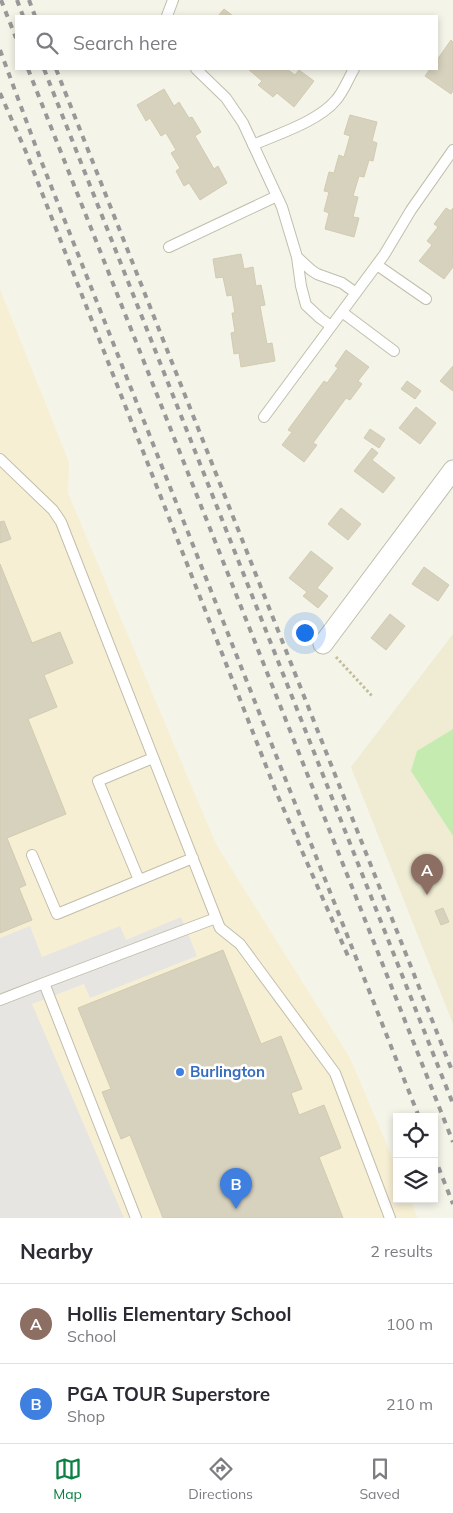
<!DOCTYPE html>
<style>
body{margin:0;font-family:Mulish,sans-serif;background:#f7f7f7;color:#2b2b33}
.controls{position:absolute;right:15px;bottom:15px;display:grid;overflow:hidden;border-radius:0px;box-shadow:0 2px 8px #0003}
.controls button{width:45px;height:45px;display:grid;place-items:center;padding:0;border:0;border-bottom:1px solid #e1e1e2;background:#fff;color:#2b2b33;font:25px sans-serif}
.you{position:absolute;left:304px;top:632px;width:18px;height:18px;margin:-12px;border:4px solid #fff;border-radius:50%;background:#1a73e8;box-shadow:0 0 0 8px #1a73e833}
.badge{display:grid;place-items:center;width:32px;height:32px;border-radius:50%;background:#0b8043;color:#fff;font-size:16px;font-weight:700}
.pin{position:absolute;translate:-50% -41px;filter:drop-shadow(0 1px 2px #0008)}
.pin::after{content:'';position:absolute;top:26px;width:18px;height:15px;background:inherit;clip-path:polygon(0 0,100% 0,50% 100%)}
.list{margin:0;padding:0;list-style:none}
h2{display:flex;justify-content:space-between;align-items:center;height:65px;margin:0;padding:0 20px;font-size:21px}
h2 small{font-size:16px;font-weight:400;color:#7c7c81}
.list li{display:grid;grid-template-columns:32px 1fr auto;gap:15px;align-items:center;box-sizing:border-box;height:80px;padding:0 20px;border-top:1px solid #e1e1e2}
.list b{display:block;font-size:19px;white-space:nowrap}
.list p{margin:0;font-size:16px;white-space:nowrap;color:#7c7c81}
.list em{font-size:16px;font-style:normal;color:#7c7c81}
.icon{flex:none;width:28px;height:28px;fill:none;stroke:currentColor;stroke-width:2;stroke-linecap:round;stroke-linejoin:round}
.map{position:relative;flex:none;width:453px;height:1218px;overflow:hidden}
.search{position:absolute;background:#fff;box-shadow:0 2px 8px #0003;left:15px;right:15px;top:15px;height:55px;display:flex;align-items:center;gap:12px;box-sizing:border-box;padding:0 18px;border-radius:0px;color:#7c7c81;font-size:19px}
.sheet{height:225px;background:#fff}
nav{display:flex;justify-content:space-around;align-items:center;box-sizing:border-box;height:70px;border-top:1px solid #e1e1e2;background:#fff;font-size:14px;color:#7c7c81}
nav a{display:grid;justify-items:center;gap:2px}
nav .on{color:#0b8043}
.map>svg:first-child{display:block}
</style>
<div class="map">
<svg width="453" height="1218" viewBox="0 0 453 1218">
<rect width="100%" height="100%" fill="#f5f4e9"/>
<path fill="#f7efd4" d="M 0,289 L 69,462 L 68,493 L 216,844 L 350,1058 L 397,1168 L 397,1199 L 410,1199 L 418,1218 L 0,1218 Z"/>
<path fill="#efecd3" d="M 453,634 L 453,1024 L 351,767 Z"/>
<path fill="#c6ebb1" d="M 453,729 L 453,836 L 411,771 L 417,751 Z"/>
<path fill="#e7e5e1" d="M 181,917 L 197,956 L 90,998 L 84,984 L 32,1004 L 124,1218 L 0,1218 L 0,938 L 30,926 L 42,957 L 120,926 L 126,940 Z"/>
<path fill="#d7d2be" stroke="#d3cbb1" d="M 224,9 L 233,16 L 218,16 Z
M 451,40 L 453,42 L 453,91 L 451,94 L 425,76 L 430,69 L 437,69 L 437,60 Z
M 248,69 L 287,69 L 295,75 L 299,70 L 314,81 L 294,107 L 277,93 L 273,97 L 258,85 L 262,81 Z
M 164,89 L 174,106 L 179,102 L 189,118 L 192,117 L 201,132 L 195,136 L 214,169 L 218,166 L 227,183 L 200,200 L 189,183 L 184,186 L 176,171 L 180,168 L 171,153 L 176,150 L 166,133 L 161,136 L 150,118 L 146,121 L 137,105 Z
M 350,115 L 377,122 L 372,141 L 377,143 L 373,161 L 369,160 L 364,177 L 359,176 L 353,196 L 358,197 L 353,217 L 359,218 L 354,237 L 325,229 L 329,213 L 324,211 L 329,192 L 324,191 L 329,172 L 334,173 L 339,155 L 344,157 L 350,136 L 344,134 Z
M 446,208 L 451,211 L 453,208 L 453,256 L 452,258 L 453,259 L 453,267 L 444,279 L 419,261 L 432,245 L 427,241 L 438,227 L 434,224 Z
M 241,254 L 244,269 L 253,267 L 256,286 L 261,285 L 265,305 L 260,306 L 267,344 L 272,343 L 275,361 L 241,367 L 239,353 L 234,354 L 231,333 L 235,332 L 232,313 L 235,313 L 232,295 L 227,296 L 223,277 L 216,278 L 213,259 Z
M 346,350 L 369,367 L 358,381 L 362,384 L 350,400 L 346,398 L 313,443 L 317,445 L 304,462 L 282,445 L 292,432 L 288,430 L 324,381 L 327,383 L 338,368 L 335,366 Z
M 453,366 L 453,391 L 440,381 Z
M 407,381 L 421,391 L 415,399 L 401,389 Z
M 416,407 L 436,423 L 420,444 L 399,428 Z
M 370,429 L 385,439 L 379,448 L 364,438 Z
M 372,448 L 378,453 L 372,460 L 395,478 L 383,493 L 354,471 Z
M 341,508 L 361,524 L 348,540 L 328,524 Z
M 4,521 L 11,539 L 0,543 L 0,522 Z
M 311,551 L 333,568 L 317,588 L 328,596 L 318,608 L 303,596 L 307,592 L 289,578 Z
M 0,564 L 32,643 L 60,632 L 73,663 L 44,675 L 57,707 L 28,719 L 66,814 L 7,838 L 26,885 L 19,888 L 32,920 L 0,933 Z
M 424,567 L 449,585 L 438,601 L 412,584 Z
M 390,614 L 405,626 L 386,650 L 371,638 Z
M 443,908 L 449,922 L 441,925 L 435,911 Z
M 223,950 L 261,1044 L 281,1036 L 302,1089 L 291,1093 L 299,1115 L 324,1105 L 341,1148 L 319,1157 L 343,1218 L 163,1218 L 130,1135 L 121,1139 L 102,1092 L 111,1089 L 78,1008 Z"/>
<g fill="none" stroke-linecap="round" stroke-linejoin="round">
<g stroke="#c1beab" stroke-width="12">
<path id="lane" d="M 167,16 L 173,0
M 196,69 L 226,98 L 243,123 L 282,207 L 297,257 L 301,286 L 306,305 L 320,318 L 331,326
M 253,145 C 278,134 319,121 336,100 C 344,91 348,79 354,69
M 169,247 L 277,196
M 297,257 L 311,270 L 317,274 L 342,283 L 356,293
M 377,265 L 426,299
M 342,312 L 394,351
M 264,417 L 384,255 L 411,210 L 453,150
M 0,459 L 53,510 L 61,522 L 216,918
M 32,855 L 57,914 L 193,858
M 139,880 L 98,781 L 153,758
M 44,983 L 216,918 L 220,928 L 240,944 L 335,1073 L 390,1218
M 0,1000 L 44,983 L 136,1218"/>
</g>
<g stroke="#c1beab" stroke-width="21">
<path id="street" d="M 323,644 L 453,470"/>
</g>
<path stroke="#c4bd9c" stroke-width="3" stroke-dasharray="2.5 2.5" stroke-linecap="butt" d="M 336,657 L 372,696"/>
<use href="#lane" stroke="#fff" stroke-width="10"/>
<use href="#street" stroke="#fff" stroke-width="19"/>
<path stroke="#989898" stroke-width="4" stroke-dasharray="6 6" stroke-linecap="butt" d="M 1,0 L 16,38
M 17,0 L 23,16
M 29,0 L 35,16
M 0,50 L 40,158 L 419,1117
M 28,69 L 453,1142
M 44,69 L 453,1104
M 56,69 L 453,1073
M 0,93 L 26,152 L 277,794 L 348,956
M 434,1156 L 453,1204"/>
</g>
<circle fill="#3f7fe0" stroke="#fff" stroke-width="2" cx="180" cy="1072" r="5"/>
<g text-anchor="middle" stroke-width="5" stroke-linejoin="round" paint-order="stroke">
<g font-size="15" font-weight="bold" fill="#366cbe" stroke="#fff" text-anchor="start">
<text x="190" y="1077">Burlington</text>
</g>
</g>
</svg>
<div class="controls">
<button><svg class="icon" aria-label="locate" viewBox="0 0 24 24"><circle cx="12" cy="12" r="6"/><path d="M12 2v4M12 18v4M2 12h4M18 12h4"/></svg></button>
<button><svg class="icon" aria-label="layers" viewBox="0 0 24 24"><path d="M12 4l9 5-9 5-9-5zM3 14l9 5 9-5"/></svg></button>
</div>
<div class="you"></div>
<div class="pin badge" style="left:427px;top:895px;background:#8d6e63">A</div>
<div class="pin badge" style="left:236px;top:1209px;background:#3f7fe0">B</div>
<div class="search"><svg class="icon" aria-label="search" viewBox="0 0 24 24"><circle cx="10" cy="10" r="6"/><path d="M15 15l6 6"/></svg>Search here</div>
</div>
<section class="sheet">
<h2>Nearby<small>2 results</small></h2>
<ul class="list">
<li><span class="badge" style="background:#8d6e63">A</span><div><b>Hollis Elementary School</b><p>School</p></div><em>100 m</em></li>
<li><span class="badge" style="background:#3f7fe0">B</span><div><b>PGA TOUR Superstore</b><p>Shop</p></div><em>210 m</em></li>
</ul>
</section>
<nav>
<a class="on"><svg class="icon" aria-label="map" viewBox="0 0 24 24"><path d="M3 6l6-2 6 2 6-2v14l-6 2-6-2-6 2zM9 4v14M15 6v14"/></svg>Map</a>
<a><svg class="icon" aria-label="directions" viewBox="0 0 24 24"><path d="M12 3l9 9-9 9-9-9zM9 14v-3h6M13 9l2 2-2 2"/></svg>Directions</a>
<a><svg class="icon" aria-label="saved" viewBox="0 0 24 24"><path d="M7 4h10v16l-5-4-5 4z"/></svg>Saved</a>
</nav>
